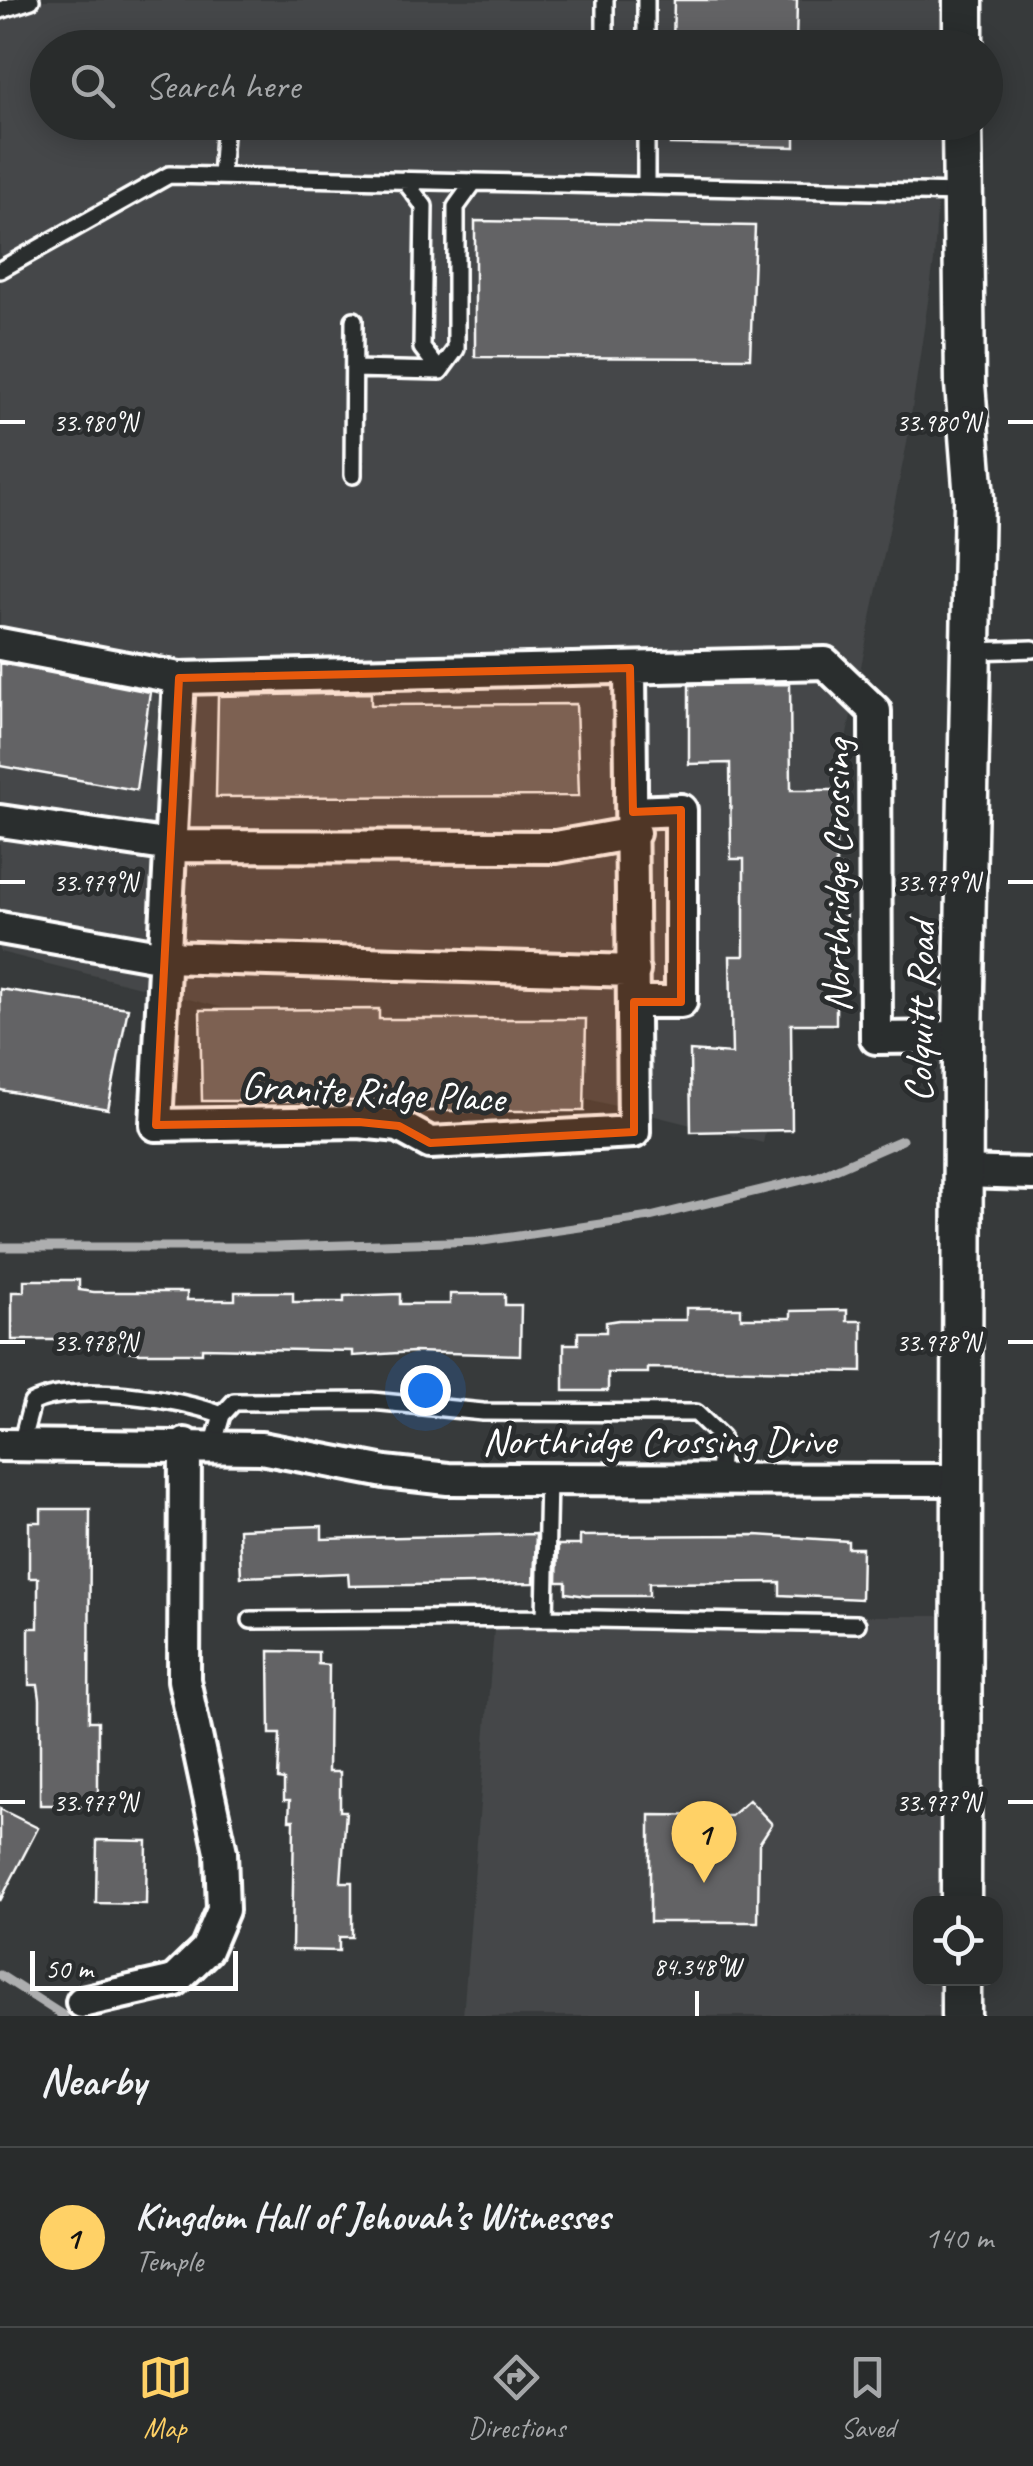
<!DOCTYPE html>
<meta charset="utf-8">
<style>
body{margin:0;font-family:Caveat,sans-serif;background:#353838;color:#f1f3f6}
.controls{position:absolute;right:30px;bottom:30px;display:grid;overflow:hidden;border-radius:20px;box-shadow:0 5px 25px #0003}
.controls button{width:90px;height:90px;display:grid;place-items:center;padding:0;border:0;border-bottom:2px solid #454848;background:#292c2c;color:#f1f3f6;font:50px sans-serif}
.scale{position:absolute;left:30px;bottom:25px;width:208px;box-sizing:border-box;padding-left:10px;border:5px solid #fff;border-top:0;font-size:28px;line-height:35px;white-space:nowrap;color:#fff;-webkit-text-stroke:8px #2a2d2e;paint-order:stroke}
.you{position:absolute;left:425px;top:1390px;width:35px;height:35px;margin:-25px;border:8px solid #fff;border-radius:50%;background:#1a73e8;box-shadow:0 0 0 15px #1a73e833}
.badge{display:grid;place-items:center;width:65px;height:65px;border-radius:50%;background:#ffd166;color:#111;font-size:32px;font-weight:700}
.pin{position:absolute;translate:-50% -82px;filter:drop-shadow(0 2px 5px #0008)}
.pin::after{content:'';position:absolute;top:52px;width:35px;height:30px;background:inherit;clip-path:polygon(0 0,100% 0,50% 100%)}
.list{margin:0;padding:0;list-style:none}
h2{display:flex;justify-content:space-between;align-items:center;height:130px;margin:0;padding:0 40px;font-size:42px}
h2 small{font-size:32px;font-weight:400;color:#a5a7a9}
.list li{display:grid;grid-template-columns:65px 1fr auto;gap:30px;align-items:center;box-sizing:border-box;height:180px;padding:0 40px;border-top:2px solid #454848}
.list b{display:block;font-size:38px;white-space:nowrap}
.list p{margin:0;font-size:32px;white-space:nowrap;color:#a5a7a9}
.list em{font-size:32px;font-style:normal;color:#a5a7a9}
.icon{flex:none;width:55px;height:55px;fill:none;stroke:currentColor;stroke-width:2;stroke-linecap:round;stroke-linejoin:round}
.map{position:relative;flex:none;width:1033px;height:2016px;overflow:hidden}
.search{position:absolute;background:#292c2c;box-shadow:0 5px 25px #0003;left:30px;right:30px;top:30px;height:110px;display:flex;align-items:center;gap:25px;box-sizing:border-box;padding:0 35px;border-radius:55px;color:#a5a7a9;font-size:38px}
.sheet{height:310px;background:#292c2c}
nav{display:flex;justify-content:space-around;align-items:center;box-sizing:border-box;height:140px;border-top:2px solid #454848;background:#292c2c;font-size:28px;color:#a5a7a9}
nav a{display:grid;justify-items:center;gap:5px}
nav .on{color:#ffd166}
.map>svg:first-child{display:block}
</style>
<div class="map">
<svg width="1033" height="2016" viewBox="0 0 1033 2016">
<rect width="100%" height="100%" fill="#373a3b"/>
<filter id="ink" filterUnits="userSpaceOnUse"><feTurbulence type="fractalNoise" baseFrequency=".01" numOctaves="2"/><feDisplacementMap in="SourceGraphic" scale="20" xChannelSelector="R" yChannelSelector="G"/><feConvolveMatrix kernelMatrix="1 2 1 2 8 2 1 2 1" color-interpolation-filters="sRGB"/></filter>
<g filter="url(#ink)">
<path fill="#444748" d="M 0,0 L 944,0 L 944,47 L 48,48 L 48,122 L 942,123 L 934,261 L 907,443 L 763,1143 L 0,952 Z
M 495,1616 L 983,1616 L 964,1903 L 920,1904 L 920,1978 L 959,1979 L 956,2016 L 463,2016 Z"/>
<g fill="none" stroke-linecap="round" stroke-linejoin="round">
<path stroke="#adaeaf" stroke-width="9" d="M 0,1247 L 274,1247 L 483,1241 L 650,1217 L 819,1176 L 902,1140
M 0,1975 L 64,2016"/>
</g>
<path fill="#636465" stroke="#fff" stroke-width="2.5" d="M 674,0 L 797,0 L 796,48 L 673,48 Z
M 671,122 L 795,122 L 795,147 L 670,144 Z
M 475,221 L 755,226 L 750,358 L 475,357 Z
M 0,663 L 150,692 L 136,790 L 0,766 Z
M 790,684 L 791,790 L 836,790 L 836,867 L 845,867 L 846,945 L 836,945 L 836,1024 L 791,1024 L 792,1130 L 691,1132 L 690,1051 L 732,1054 L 730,956 L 744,956 L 744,859 L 731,859 L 730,763 L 689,764 L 689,685 Z
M 371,693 L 371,705 L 576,704 L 579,796 L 216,797 L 218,696 Z
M 0,989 L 128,1008 L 108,1109 L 0,1090 Z
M 379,1009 L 379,1019 L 586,1019 L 584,1111 L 410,1111 L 409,1101 L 202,1101 L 200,1010 Z
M 24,1280 L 79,1280 L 79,1290 L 94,1292 L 187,1292 L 187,1300 L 235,1300 L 235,1292 L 293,1292 L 293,1302 L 344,1302 L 344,1296 L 400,1294 L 400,1304 L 450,1304 L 450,1294 L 505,1294 L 505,1305 L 521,1305 L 520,1355 L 413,1352 L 353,1356 L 353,1351 L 202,1348 L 202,1353 L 140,1353 L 119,1350 L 119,1340 L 12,1340 L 12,1292 L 24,1292 Z
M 686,1308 L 741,1308 L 741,1318 L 791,1318 L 791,1311 L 847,1310 L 847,1321 L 862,1321 L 862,1372 L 648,1368 L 648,1373 L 608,1373 L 608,1391 L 564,1391 L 564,1344 L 578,1344 L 578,1332 L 606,1332 L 606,1322 L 619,1320 L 686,1320 Z
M 41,1509 L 90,1509 L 89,1721 L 98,1721 L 98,1805 L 40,1805 L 40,1699 L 38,1685 L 29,1685 L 29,1628 L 38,1628 L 38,1578 L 29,1578 L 29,1522 L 41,1522 Z
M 322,1526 L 322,1539 L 536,1534 L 534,1583 L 349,1586 L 348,1573 L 241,1577 L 239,1529 Z
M 756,1535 L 848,1541 L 848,1548 L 862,1548 L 861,1599 L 780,1595 L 780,1582 L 649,1583 L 649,1596 L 586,1596 L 566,1593 L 566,1582 L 557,1582 L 558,1545 L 580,1545 L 580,1536 Z
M 269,1651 L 318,1652 L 318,1664 L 329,1665 L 328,1772 L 340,1772 L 340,1811 L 346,1811 L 341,1882 L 352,1882 L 352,1937 L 339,1937 L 339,1951 L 292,1950 L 294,1820 L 289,1820 L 290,1800 L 284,1800 L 284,1780 L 278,1779 L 280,1734 L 270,1734 Z
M 749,1800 L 772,1824 L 759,1844 L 758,1922 L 650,1922 L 650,1815 L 731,1816 Z
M 0,1809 L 38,1828 L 0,1901 Z
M 97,1840 L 147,1841 L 146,1904 L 96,1903 Z"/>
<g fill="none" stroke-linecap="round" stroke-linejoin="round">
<g stroke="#fff" stroke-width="22">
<path id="service" d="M 605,0 L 605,48
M 646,0 L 646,48
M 0,10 L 31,0
M 221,176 L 225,122
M 404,180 L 424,206 L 422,348 L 440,371
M 646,186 L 646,122
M 0,270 L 169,175 L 961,193
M 354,369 L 440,371
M 440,371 L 456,349 L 456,207 L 474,182
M 353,475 L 354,320
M 971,651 L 1033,649
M 21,1444 L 32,1403 C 71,1382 180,1398 222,1415
M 213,1446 L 222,1415 L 234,1402 L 372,1401 L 483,1412 L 696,1413 L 721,1437 L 719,1480
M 545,1618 L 857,1624
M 251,1620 L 545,1618 L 548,1479"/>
</g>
<g stroke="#fff" stroke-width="38">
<path id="minor" d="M 0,644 L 179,678
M 630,668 L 634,1132 L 430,1143 L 399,1126 L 359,1122 L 156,1125 L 179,678 C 395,674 610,669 825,663 L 875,711 L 876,1038 L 963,1037
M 633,812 L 681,810 L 681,1002 L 634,1002
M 0,821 L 172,846 L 556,847 L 634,833
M 0,928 L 164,957 L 634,971
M 962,1172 L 1033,1174
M 0,1445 L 261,1448 L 385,1472 L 448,1479 L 962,1480
M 82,2002 L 174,1981 L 206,1950 L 223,1910 L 221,1852 L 184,1680 L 185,1444"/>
</g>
<g stroke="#fff" stroke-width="45">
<path id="tertiary" d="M 963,48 L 963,0
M 961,1904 L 963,1037 L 974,499 L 965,384 L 962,122
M 961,2016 L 961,1978"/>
</g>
<use href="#service" stroke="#2a2d2e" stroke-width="15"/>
<use href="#minor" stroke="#2a2d2e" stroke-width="30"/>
<use href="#tertiary" stroke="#2a2d2e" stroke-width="38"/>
</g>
</g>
<path fill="#e8590c" fill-opacity="0.2" stroke="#e8590c" stroke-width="8" stroke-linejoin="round" d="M 630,668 L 633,812 L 681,810 L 681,1002 L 634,1002 L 634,1132 L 430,1143 L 399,1126 L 359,1122 L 156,1125 L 179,678 Z"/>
<path fill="none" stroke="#fff" stroke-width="4" d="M 0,422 L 25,422M 1008,422 L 1033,422M 0,882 L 25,882M 1008,882 L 1033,882M 0,1342 L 25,1342M 1008,1342 L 1033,1342M 0,1802 L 25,1802M 1008,1802 L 1033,1802M 697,1991 L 697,2016"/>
<g text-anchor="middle" stroke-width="10" stroke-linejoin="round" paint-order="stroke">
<g font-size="40" fill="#fff" stroke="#2a2d2e">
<text transform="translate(836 876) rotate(-90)" y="14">Northridge Crossing</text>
<text transform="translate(919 1012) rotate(-89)" y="14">Colquitt Road</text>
<text transform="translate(373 1091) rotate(3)" y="14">Granite Ridge Place</text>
<text x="659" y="1454">Northridge Crossing Drive</text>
</g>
</g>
<g font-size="25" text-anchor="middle" fill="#fff" stroke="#2a2d2e" stroke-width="10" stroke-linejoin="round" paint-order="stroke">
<text x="95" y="431">33.980°N</text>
<text x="938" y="431">33.980°N</text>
<text x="95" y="891">33.979°N</text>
<text x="938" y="891">33.979°N</text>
<text x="95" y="1351">33.978°N</text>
<text x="938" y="1351">33.978°N</text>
<text x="95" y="1811">33.977°N</text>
<text x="938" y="1811">33.977°N</text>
<text x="697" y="1975">84.348°W</text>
</g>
</svg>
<div class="controls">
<button><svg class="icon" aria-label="locate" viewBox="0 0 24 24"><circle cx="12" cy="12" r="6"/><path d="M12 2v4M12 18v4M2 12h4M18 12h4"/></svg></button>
</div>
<div class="scale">50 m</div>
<div class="you"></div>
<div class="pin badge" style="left:704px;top:1883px">1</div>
<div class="search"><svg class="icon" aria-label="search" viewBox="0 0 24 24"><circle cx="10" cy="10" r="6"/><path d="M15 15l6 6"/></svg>Search here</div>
</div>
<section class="sheet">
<h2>Nearby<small></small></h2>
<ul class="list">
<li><span class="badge">1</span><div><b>Kingdom Hall of Jehovah’s Witnesses</b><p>Temple</p></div><em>140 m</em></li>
</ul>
</section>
<nav>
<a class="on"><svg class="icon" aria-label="map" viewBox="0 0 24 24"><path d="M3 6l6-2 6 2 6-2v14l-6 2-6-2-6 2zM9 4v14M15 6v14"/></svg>Map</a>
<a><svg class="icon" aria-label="directions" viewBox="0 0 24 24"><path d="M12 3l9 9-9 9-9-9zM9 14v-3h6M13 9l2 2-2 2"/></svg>Directions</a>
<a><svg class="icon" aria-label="saved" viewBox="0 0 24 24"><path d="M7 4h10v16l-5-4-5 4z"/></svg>Saved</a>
</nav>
